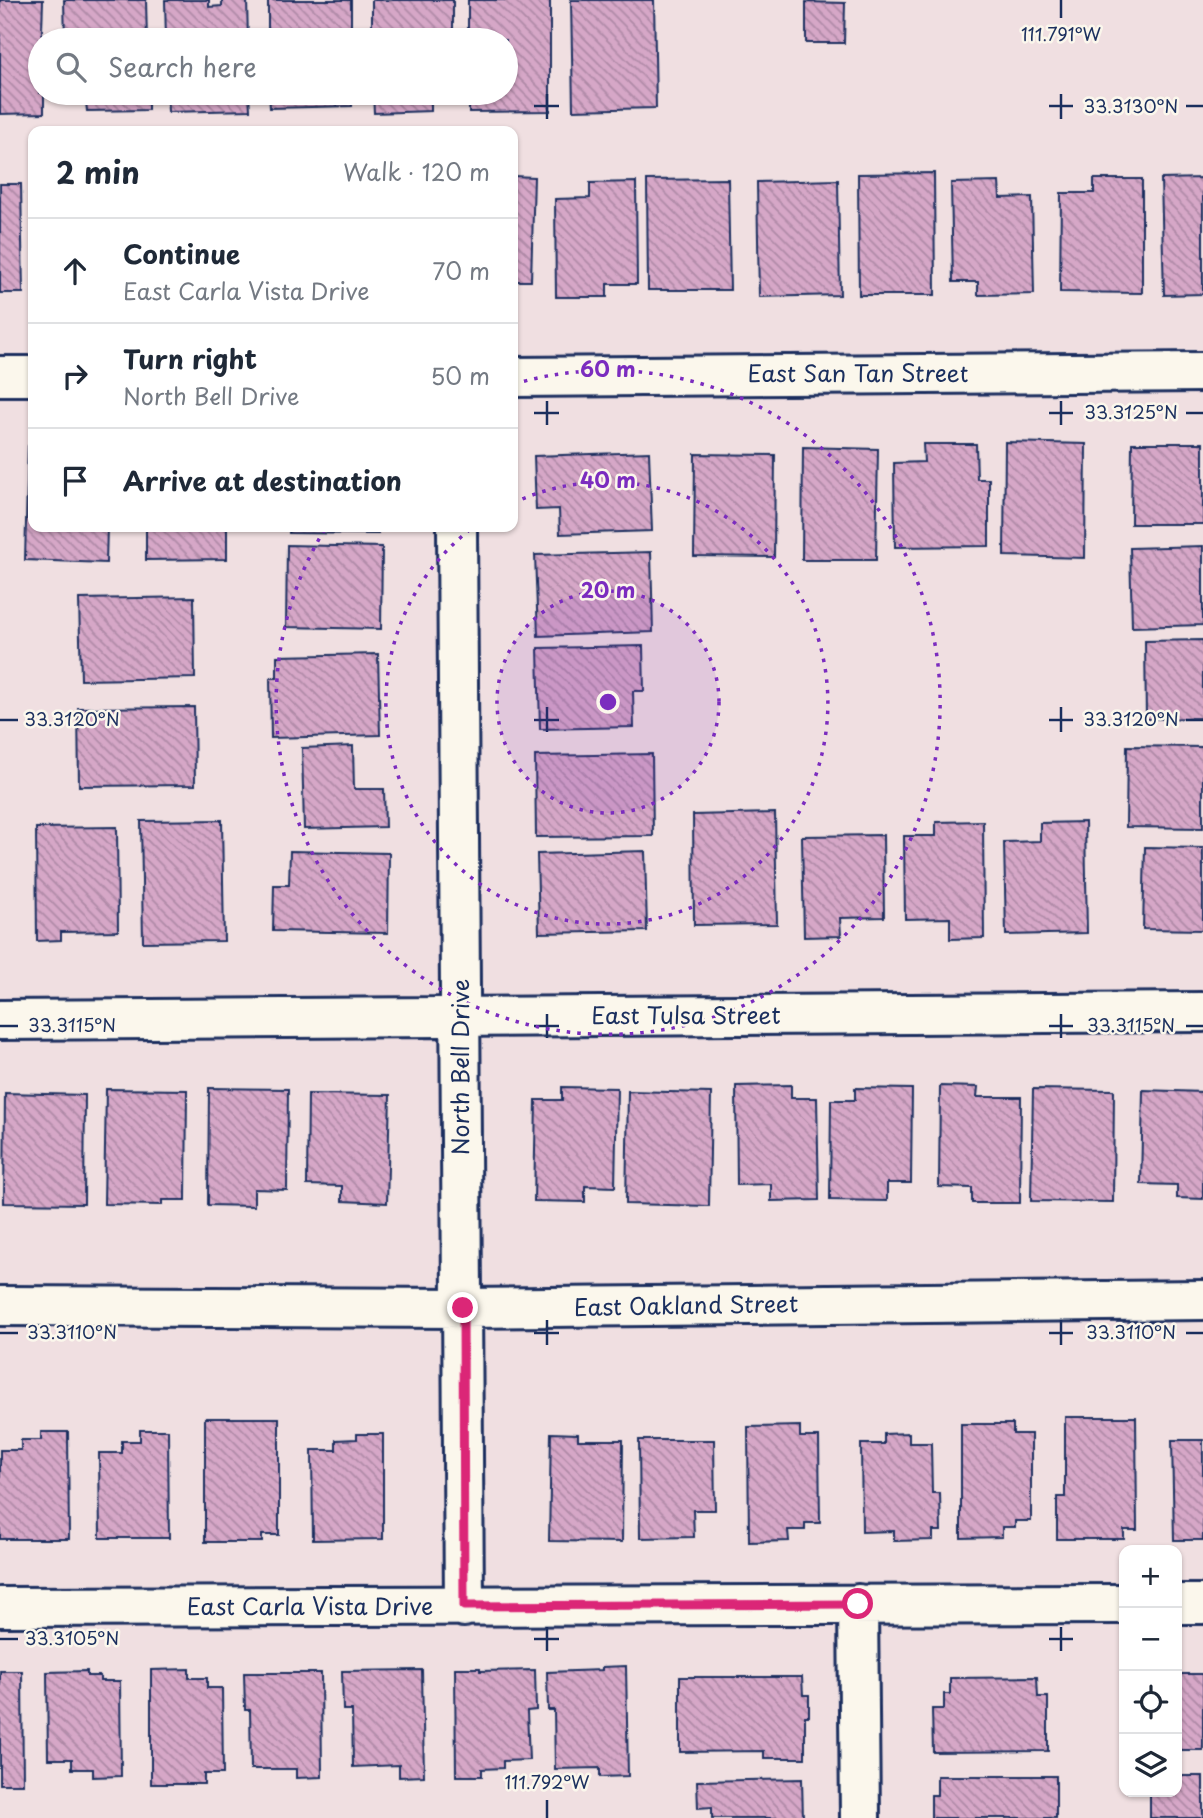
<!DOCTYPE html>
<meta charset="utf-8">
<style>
body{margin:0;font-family:"Playpen Sans",sans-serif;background:#f2f2f3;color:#1f2937}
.controls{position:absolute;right:21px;bottom:21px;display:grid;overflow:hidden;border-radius:14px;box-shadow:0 2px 5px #0004}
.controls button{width:63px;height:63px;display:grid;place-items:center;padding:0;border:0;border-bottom:2px solid #e0e1e3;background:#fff;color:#1f2937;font:35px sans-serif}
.stop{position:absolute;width:21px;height:21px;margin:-16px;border:5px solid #db2777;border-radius:50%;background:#fff}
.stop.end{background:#db2777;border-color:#fff;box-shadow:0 2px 7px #0008}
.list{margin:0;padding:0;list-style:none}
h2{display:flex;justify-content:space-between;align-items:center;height:91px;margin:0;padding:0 28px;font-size:30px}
h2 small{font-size:23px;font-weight:400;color:#747a83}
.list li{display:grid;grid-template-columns:46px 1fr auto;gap:21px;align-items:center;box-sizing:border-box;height:105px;padding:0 28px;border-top:2px solid #e0e1e3}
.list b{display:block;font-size:26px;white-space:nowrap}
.list p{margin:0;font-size:23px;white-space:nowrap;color:#747a83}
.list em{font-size:23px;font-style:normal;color:#747a83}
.icon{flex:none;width:38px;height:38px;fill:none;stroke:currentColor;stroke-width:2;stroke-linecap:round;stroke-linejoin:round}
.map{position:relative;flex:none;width:1203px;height:1818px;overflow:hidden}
.search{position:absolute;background:#fff;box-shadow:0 2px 5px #0004;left:28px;top:28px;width:490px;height:77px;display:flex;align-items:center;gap:18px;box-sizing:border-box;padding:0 24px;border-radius:38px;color:#747a83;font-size:26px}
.panel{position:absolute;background:#fff;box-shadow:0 2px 5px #0004;left:28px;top:126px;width:490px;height:406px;border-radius:14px}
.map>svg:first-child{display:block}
</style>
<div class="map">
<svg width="1203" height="1818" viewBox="0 0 1203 1818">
<defs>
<pattern id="building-back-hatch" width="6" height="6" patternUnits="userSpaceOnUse" patternTransform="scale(1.75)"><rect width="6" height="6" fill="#d6a7c7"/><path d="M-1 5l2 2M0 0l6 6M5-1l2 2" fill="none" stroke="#ad88a5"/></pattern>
</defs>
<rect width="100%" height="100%" fill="#f0dfe1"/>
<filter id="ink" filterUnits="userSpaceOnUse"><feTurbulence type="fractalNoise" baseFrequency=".0143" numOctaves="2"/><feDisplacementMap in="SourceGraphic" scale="14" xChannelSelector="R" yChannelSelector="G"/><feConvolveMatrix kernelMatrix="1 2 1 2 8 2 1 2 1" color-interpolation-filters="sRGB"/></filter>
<g filter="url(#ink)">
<path fill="url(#building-back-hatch)" stroke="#1b2f5e" stroke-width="2" d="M 0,0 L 43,0 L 40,93 L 44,93 L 44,113 L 0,114 Z
M 64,0 L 146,0 L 147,40 L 65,40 Z
M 165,0 L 209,0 L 209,7 L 222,6 L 222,0 L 247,0 L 248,40 L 166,40 Z
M 268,0 L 351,0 L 351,40 L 268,40 Z
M 372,0 L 453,0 L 453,40 L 372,40 Z
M 468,0 L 550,0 L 550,111 L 469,112 L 469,93 L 506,93 L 506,40 L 468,40 Z
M 571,0 L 654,0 L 656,108 L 573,110 Z
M 806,2 L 845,3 L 844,43 L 806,43 Z
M 66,93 L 148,93 L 148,110 L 87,111 L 86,102 L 66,102 Z
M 167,93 L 249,93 L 250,110 L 168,112 Z
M 269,93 L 352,93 L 352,106 L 270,108 Z
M 373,93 L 454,93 L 454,102 L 431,102 L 431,111 L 374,113 Z
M 934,173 L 935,295 L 859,295 L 858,174 Z
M 513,176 L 534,177 L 531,281 L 513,281 Z
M 1203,178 L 1203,294 L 1164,295 L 1161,179 Z
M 728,179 L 730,290 L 648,290 L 647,180 Z
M 1094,179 L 1142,179 L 1142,293 L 1060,292 L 1061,193 L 1094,193 Z
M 838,180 L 840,295 L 759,297 L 757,182 Z
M 636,182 L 637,284 L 607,284 L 607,297 L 556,297 L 555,199 L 590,198 L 590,183 Z
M 999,182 L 1000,198 L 1032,197 L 1034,294 L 978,295 L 978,282 L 953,282 L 951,183 Z
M 0,184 L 21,184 L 23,293 L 0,293 Z
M 1005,442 L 1086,444 L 1085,558 L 1004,556 Z
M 1132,443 L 1203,443 L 1203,524 L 1131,524 Z
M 923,444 L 976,444 L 977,479 L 989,479 L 989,546 L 895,547 L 894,463 L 924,462 Z
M 28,446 L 33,446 L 33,527 L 107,527 L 106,563 L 25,560 Z
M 803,447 L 878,449 L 876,560 L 802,560 Z
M 649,452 L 652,531 L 560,534 L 559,509 L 536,510 L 534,456 Z
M 695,454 L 775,455 L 774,557 L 694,556 Z
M 146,527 L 227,527 L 227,559 L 146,560 Z
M 289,527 L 378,527 L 378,534 L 289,533 Z
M 287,545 L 382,547 L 381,629 L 286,627 Z
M 1203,546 L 1203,625 L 1132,627 L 1130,548 Z
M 651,552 L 653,632 L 538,636 L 535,555 Z
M 194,597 L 195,678 L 81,680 L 79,599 Z
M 1203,640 L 1203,718 L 1146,719 L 1145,641 Z
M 643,646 L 644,691 L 633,691 L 634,727 L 540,729 L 538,648 Z
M 378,654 L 380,735 L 271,738 L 270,678 L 277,678 L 277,656 Z
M 194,707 L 195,785 L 79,786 L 78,708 Z
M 353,746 L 354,789 L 384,789 L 385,827 L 304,829 L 302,748 Z
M 1127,746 L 1203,747 L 1203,828 L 1126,827 Z
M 652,754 L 653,836 L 536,837 L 535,756 Z
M 775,813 L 777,924 L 694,925 L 693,815 Z
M 222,820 L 224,941 L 143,942 L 141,821 Z
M 983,821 L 984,938 L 950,939 L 950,918 L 905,919 L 904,836 L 936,836 L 936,822 Z
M 1085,822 L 1087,933 L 1006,935 L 1004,842 L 1040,841 L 1040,823 Z
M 117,827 L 118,931 L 61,932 L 61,940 L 37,941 L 36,828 Z
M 883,835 L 884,917 L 840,918 L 841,936 L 804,937 L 802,836 Z
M 1145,847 L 1203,848 L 1203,930 L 1143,929 Z
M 290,851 L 389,853 L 388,933 L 273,931 L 274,885 L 289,885 Z
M 645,851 L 647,931 L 539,933 L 537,854 Z
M 791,1085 L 791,1098 L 817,1098 L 819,1200 L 771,1201 L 771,1184 L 737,1185 L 736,1086 Z
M 940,1086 L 978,1087 L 977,1097 L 1021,1097 L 1020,1203 L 972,1203 L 972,1188 L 939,1187 Z
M 562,1087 L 617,1088 L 615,1187 L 585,1186 L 585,1202 L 534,1201 L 536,1100 L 562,1100 Z
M 209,1088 L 288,1089 L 287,1190 L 254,1189 L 254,1206 L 208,1205 Z
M 855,1088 L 912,1089 L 911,1183 L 887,1183 L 887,1201 L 830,1200 L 831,1100 L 855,1100 Z
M 106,1089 L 187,1090 L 186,1200 L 162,1200 L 162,1205 L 104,1204 Z
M 1033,1089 L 1114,1090 L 1113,1202 L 1031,1201 Z
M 1143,1090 L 1203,1092 L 1203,1199 L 1177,1198 L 1177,1185 L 1141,1184 Z
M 628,1091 L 711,1093 L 709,1206 L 626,1204 Z
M 5,1093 L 85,1095 L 84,1204 L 4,1203 Z
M 308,1094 L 390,1095 L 387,1203 L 342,1201 L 342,1186 L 307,1185 Z
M 1065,1417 L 1136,1417 L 1137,1530 L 1124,1530 L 1124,1539 L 1057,1539 L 1057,1497 L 1065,1497 Z
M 205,1418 L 279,1418 L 279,1535 L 262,1535 L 262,1542 L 205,1542 Z
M 961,1424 L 1013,1424 L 1013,1434 L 1031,1434 L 1031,1521 L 1015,1521 L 1015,1527 L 1002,1527 L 1002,1537 L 961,1538 Z
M 800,1426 L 800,1437 L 819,1437 L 820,1523 L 805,1523 L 805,1530 L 788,1530 L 789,1541 L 749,1542 L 748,1427 Z
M 140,1430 L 168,1430 L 169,1538 L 100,1538 L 99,1453 L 122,1453 L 122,1441 L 140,1441 Z
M 41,1432 L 68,1432 L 69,1539 L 0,1539 L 0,1450 L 21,1450 L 21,1440 L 41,1440 Z
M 551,1433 L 578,1434 L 578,1440 L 623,1440 L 622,1542 L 549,1541 Z
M 909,1433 L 909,1443 L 931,1443 L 932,1493 L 940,1493 L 941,1531 L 933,1531 L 933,1540 L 894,1541 L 894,1531 L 862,1532 L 861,1444 L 884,1444 L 884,1434 Z
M 357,1434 L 383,1434 L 383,1539 L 313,1540 L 312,1450 L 336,1450 L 336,1440 L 357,1439 Z
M 639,1440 L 714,1440 L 715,1510 L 693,1510 L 694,1537 L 640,1538 Z
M 1172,1440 L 1203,1440 L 1203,1540 L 1174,1540 Z
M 626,1666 L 628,1776 L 600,1777 L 600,1768 L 555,1769 L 554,1710 L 548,1710 L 547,1672 L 602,1670 L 602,1667 Z
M 455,1668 L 480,1668 L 480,1671 L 535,1670 L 536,1710 L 527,1711 L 529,1760 L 503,1761 L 503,1768 L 482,1769 L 482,1776 L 456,1776 Z
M 189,1669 L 189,1678 L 207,1678 L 207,1688 L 222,1688 L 223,1774 L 204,1774 L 204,1784 L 151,1784 L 151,1670 Z
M 422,1670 L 424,1776 L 399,1777 L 399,1765 L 353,1767 L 352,1710 L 343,1710 L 342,1671 Z
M 0,1671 L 22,1671 L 23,1784 L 0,1784 Z
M 87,1671 L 87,1676 L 100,1676 L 100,1681 L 120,1681 L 121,1776 L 93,1777 L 93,1769 L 72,1769 L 72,1759 L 48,1759 L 47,1672 Z
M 244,1673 L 321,1673 L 322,1777 L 296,1778 L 296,1769 L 251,1769 L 250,1710 L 245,1710 Z
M 1177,1674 L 1203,1674 L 1203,1750 L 1177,1750 Z
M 680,1677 L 802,1677 L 803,1695 L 809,1695 L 809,1716 L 805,1716 L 805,1758 L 764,1758 L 764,1751 L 680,1752 Z
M 1037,1677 L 1038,1697 L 1048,1697 L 1048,1751 L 933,1752 L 932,1709 L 944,1709 L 944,1694 L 950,1694 L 950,1678 Z
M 937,1776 L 1056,1776 L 1056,1818 L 931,1818 L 931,1795 L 937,1795 Z
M 1177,1776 L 1203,1776 L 1203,1818 L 1150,1818 L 1150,1792 L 1177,1792 Z
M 802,1779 L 803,1818 L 712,1818 L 712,1807 L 698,1808 L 697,1781 Z"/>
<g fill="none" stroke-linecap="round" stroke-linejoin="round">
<g stroke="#1b2f5e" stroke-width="44">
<path id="minor" d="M 0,376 L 33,376
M 513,377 L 1203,372
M 457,527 L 464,1607
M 0,1020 L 1203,1012
M 0,1306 L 463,1308 L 1203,1300
M 858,1604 L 860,1818
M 1177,1604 L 1203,1604
M 0,1607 L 1124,1604"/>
</g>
<use href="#minor" stroke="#fbf7ec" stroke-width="38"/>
</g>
</g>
<g fill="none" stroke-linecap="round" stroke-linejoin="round" filter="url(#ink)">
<path stroke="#db2777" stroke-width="9" d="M 463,1308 L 464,1606 L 858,1604"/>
</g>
<path fill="none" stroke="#1b2f5e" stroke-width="2.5" d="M 1061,0 L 1061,18M 547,94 L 547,119M 1061,94 L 1061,119M 534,106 L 559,106M 1049,106 L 1073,106M 1186,106 L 1203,106M 547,401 L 547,425M 1061,401 L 1061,425M 534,413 L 559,413M 1049,413 L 1073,413M 1186,413 L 1203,413M 547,707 L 547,732M 1061,707 L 1061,732M 0,720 L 18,720M 534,720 L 559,720M 1049,720 L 1073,720M 1186,720 L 1203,720M 547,1014 L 547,1038M 1061,1014 L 1061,1038M 0,1026 L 18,1026M 534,1026 L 559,1026M 1049,1026 L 1073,1026M 1186,1026 L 1203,1026M 547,1320 L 547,1345M 1061,1320 L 1061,1345M 0,1333 L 18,1333M 534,1333 L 559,1333M 1049,1333 L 1073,1333M 1186,1333 L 1203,1333M 547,1627 L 547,1651M 1061,1627 L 1061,1651M 0,1639 L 18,1639M 534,1639 L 559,1639M 1049,1639 L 1073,1639M 547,1800 L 547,1818"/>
<circle cx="608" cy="702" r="111" fill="#7b2cbf" fill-opacity=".12"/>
<g fill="none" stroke="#7b2cbf" stroke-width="3.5" stroke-dasharray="3.5 7">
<circle cx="608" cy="702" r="111"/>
<path d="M513 503A221 221 0 1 1 472 528"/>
<path d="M514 384A332 332 0 1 1 325 529"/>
</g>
<g text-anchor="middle" stroke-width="5" stroke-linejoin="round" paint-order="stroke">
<g font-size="23" fill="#1b2f5e" stroke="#fbf7ec">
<text x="858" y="382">East San Tan Street</text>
<text x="686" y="1024">East Tulsa Street</text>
<text transform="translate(461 1067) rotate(-90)" y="8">North Bell Drive</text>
<text transform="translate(686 1306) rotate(-1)" y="8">East Oakland Street</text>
<text x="310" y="1615">East Carla Vista Drive</text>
</g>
</g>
<g font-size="18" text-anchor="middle" fill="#1b2f5e" stroke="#fbf7ec" stroke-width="5" stroke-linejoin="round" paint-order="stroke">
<text x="1061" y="41">111.791°W</text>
<text x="1131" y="113">33.3130°N</text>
<text x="1131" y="419">33.3125°N</text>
<text x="72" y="726">33.3120°N</text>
<text x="1131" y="726">33.3120°N</text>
<text x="72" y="1032">33.3115°N</text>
<text x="1131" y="1032">33.3115°N</text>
<text x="72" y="1339">33.3110°N</text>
<text x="1131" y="1339">33.3110°N</text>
<text x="72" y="1645">33.3105°N</text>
<text x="547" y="1789">111.792°W</text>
</g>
<circle cx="608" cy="702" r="10" fill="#7b2cbf" stroke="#fbf7ec" stroke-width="3.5"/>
<g font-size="21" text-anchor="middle" font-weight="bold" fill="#7b2cbf" stroke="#fbf7ec" stroke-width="5" stroke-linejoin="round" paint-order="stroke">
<text x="608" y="377">60 m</text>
<text x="608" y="488">40 m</text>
<text x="608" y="598">20 m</text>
</g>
</svg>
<div class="controls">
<button>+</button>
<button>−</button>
<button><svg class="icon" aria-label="locate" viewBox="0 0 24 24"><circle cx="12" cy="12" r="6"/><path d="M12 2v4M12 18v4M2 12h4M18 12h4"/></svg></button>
<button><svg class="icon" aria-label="layers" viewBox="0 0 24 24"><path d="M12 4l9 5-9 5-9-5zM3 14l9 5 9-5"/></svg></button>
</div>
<div class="stop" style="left:858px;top:1604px"></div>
<div class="stop end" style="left:463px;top:1308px"></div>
<div class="search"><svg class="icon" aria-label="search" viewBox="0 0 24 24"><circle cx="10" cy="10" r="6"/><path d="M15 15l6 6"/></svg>Search here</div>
<section class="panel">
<h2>2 min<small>Walk · 120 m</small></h2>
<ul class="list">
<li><svg class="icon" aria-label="ahead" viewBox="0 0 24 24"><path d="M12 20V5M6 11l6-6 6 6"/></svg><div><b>Continue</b><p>East Carla Vista Drive</p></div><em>70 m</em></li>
<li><svg class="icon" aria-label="right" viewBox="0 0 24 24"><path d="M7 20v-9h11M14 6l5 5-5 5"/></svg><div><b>Turn right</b><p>North Bell Drive</p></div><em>50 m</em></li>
<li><svg class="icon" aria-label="arrive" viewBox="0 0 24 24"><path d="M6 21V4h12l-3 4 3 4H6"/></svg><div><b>Arrive at destination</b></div></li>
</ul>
</section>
</div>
